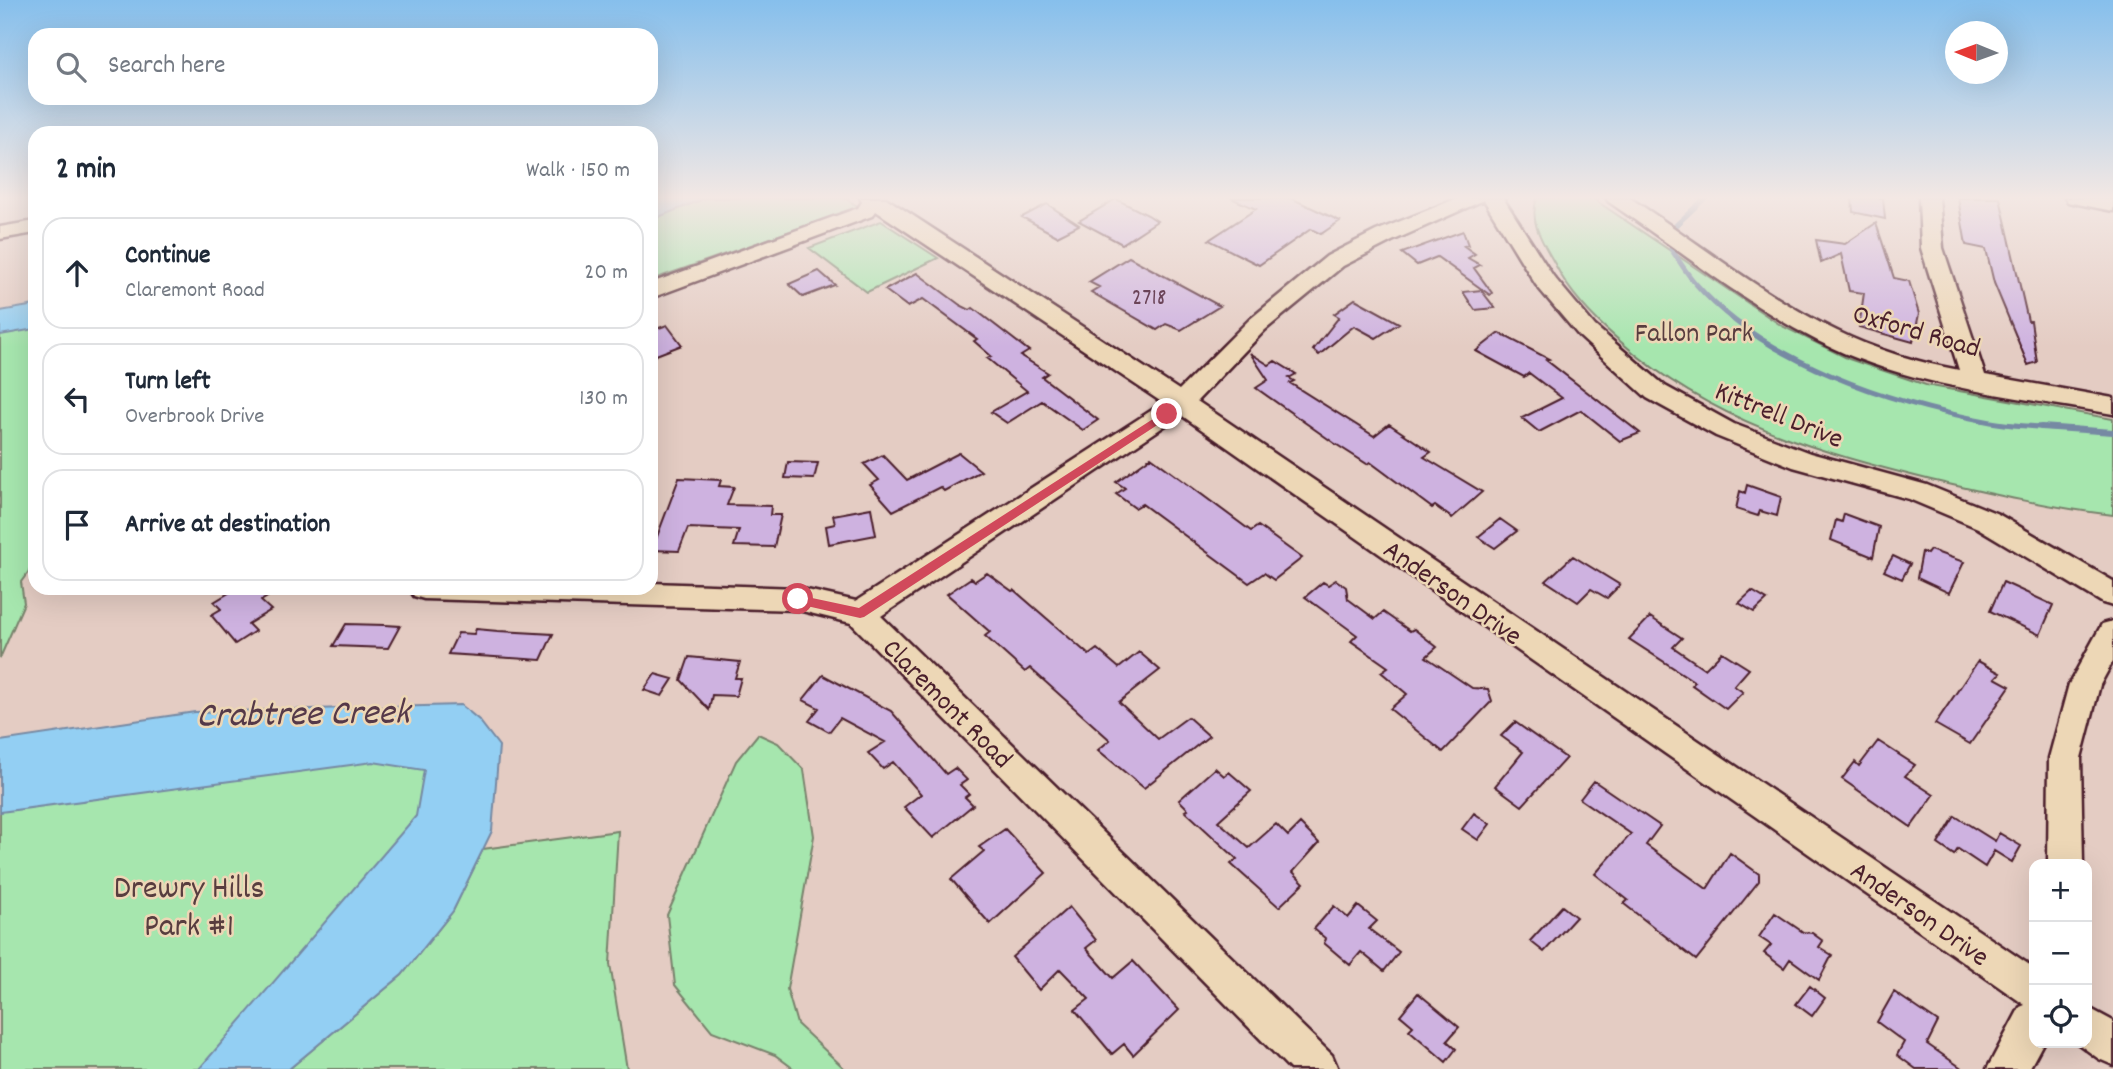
<!DOCTYPE html>
<meta charset="utf-8">
<style>
body{margin:0;font-family:Dekko,sans-serif;background:#f2f2f3;color:#1f2937}
.controls{position:absolute;right:21px;bottom:21px;display:grid;overflow:hidden;border-radius:14px;box-shadow:0 7px 28px #0002}
.controls button{width:63px;height:63px;display:grid;place-items:center;padding:0;border:0;border-bottom:2px solid #e0e1e3;background:#fff;color:#1f2937;font:35px sans-serif}
.compass{position:absolute;left:1945px;top:21px;width:63px;height:63px;border-radius:50%;background:#fff;box-shadow:0 7px 28px #0002;rotate:271deg}
.stop{position:absolute;width:21px;height:21px;margin:-16px;border:5px solid #d1495b;border-radius:50%;background:#fff}
.stop.end{background:#d1495b;border-color:#fff;box-shadow:0 2px 7px #0008}
.list{margin:0;padding:0;list-style:none}
h2{display:flex;justify-content:space-between;align-items:center;height:91px;margin:0;padding:0 28px;font-size:30px}
h2 small{font-size:23px;font-weight:400;color:#747a83}
.list li{display:grid;grid-template-columns:46px 1fr auto;gap:21px;align-items:center;box-sizing:border-box;height:112px;margin:0 14px 14px;padding:0 14px;border:2px solid #e0e1e3;border-radius:21px}
.list b{display:block;font-size:26px;white-space:nowrap}
.list p{margin:0;font-size:23px;white-space:nowrap;color:#747a83}
.list em{font-size:23px;font-style:normal;color:#747a83}
.icon{flex:none;width:38px;height:38px;fill:none;stroke:currentColor;stroke-width:2;stroke-linecap:round;stroke-linejoin:round}
.map{position:relative;flex:none;width:2113px;height:1069px;overflow:hidden}
.search{position:absolute;background:#fff;box-shadow:0 7px 28px #0002;left:28px;top:28px;width:630px;height:77px;display:flex;align-items:center;gap:18px;box-sizing:border-box;padding:0 24px;border-radius:21px;color:#747a83;font-size:26px}
.panel{position:absolute;background:#fff;box-shadow:0 7px 28px #0002;left:28px;top:126px;width:630px;height:469px;border-radius:21px}
.map>svg:first-child{display:block}
</style>
<div class="map">
<svg width="2113" height="1069" viewBox="0 0 2113 1069">
<rect width="100%" height="100%" fill="#e4ccc3"/>
<filter id="ink" filterUnits="userSpaceOnUse"><feTurbulence type="fractalNoise" baseFrequency=".0143" numOctaves="2"/><feDisplacementMap in="SourceGraphic" scale="14" xChannelSelector="R" yChannelSelector="G"/><feConvolveMatrix kernelMatrix="1 2 1 2 8 2 1 2 1" color-interpolation-filters="sRGB"/></filter>
<g filter="url(#ink)">
<path fill="#a6e6ae" stroke="#78826c" stroke-width="2" d="M 660,198 L 844,198 L 859,207 L 651,280 L 651,200 Z
M 1537,198 L 1592,198 L 1782,326 L 1849,359 L 1926,385 L 2113,419 L 2113,515 C 2052,508 1991,494 1931,480 C 1818,452 1710,421 1621,342 C 1595,320 1571,296 1556,266 C 1544,244 1528,223 1537,198 Z
M 881,221 L 938,258 L 867,292 L 809,248 Z
M 35,316 L 35,563 L 21,582 L 24,603 L 0,658 L 0,321 Z
M 758,734 L 778,743 L 804,770 L 814,836 L 787,989 L 797,1024 L 845,1069 L 794,1069 L 775,1055 L 712,1031 L 675,985 L 667,915 L 736,761 Z
M 458,748 L 271,1069 L 0,1069 L 0,763 Z
M 618,831 L 610,964 L 627,1069 L 289,1069 L 402,975 L 453,911 L 483,849 Z"/>
<path fill="#93cff3" stroke="#7689a3" stroke-width="2" d="M 651,198 L 706,198 L 651,220 Z
M 35,305 L 35,329 L 0,335 L 0,311 Z
M 461,705 L 479,720 L 499,746 L 492,831 L 453,911 L 402,975 L 289,1069 L 199,1069 L 416,816 L 424,770 L 373,762 L 0,812 L 0,741 L 195,712 Z"/>
<g fill="none" stroke-linecap="round" stroke-linejoin="round">
<path stroke="#7689a3" stroke-width="5" d="M 1676,225 L 1705,198
M 1671,249 C 1679,260 1686,273 1696,284 C 1763,362 1892,404 1991,422 C 2019,427 2047,427 2076,429"/>
<path stroke="#7689a3" stroke-width="6" d="M 2041,427 L 2113,432"/>
</g>
<path fill="#ceb2e0" stroke="#4a1f2b" stroke-width="2" d="M 1231,198 L 1291,198 L 1340,221 L 1321,234 L 1311,229 L 1259,265 L 1209,240 L 1256,209 Z
M 1852,198 L 1883,198 L 1885,219 L 1853,212 Z
M 1958,198 L 2000,198 L 2028,321 L 2031,321 L 2037,362 L 2028,365 L 1994,283 L 1986,249 L 1966,245 Z
M 1116,199 L 1148,215 L 1157,221 L 1122,244 L 1079,221 Z
M 1047,204 L 1079,225 L 1057,236 L 1022,217 Z
M 1876,223 L 1894,278 L 1909,281 L 1919,314 L 1913,342 L 1859,327 L 1864,293 L 1849,291 L 1841,254 L 1821,263 L 1816,240 L 1845,244 Z
M 1463,231 L 1468,245 L 1464,246 L 1475,254 L 1468,258 L 1480,265 L 1474,268 L 1492,293 L 1490,295 L 1437,257 L 1417,265 L 1402,253 Z
M 1129,257 L 1220,306 L 1181,330 L 1166,324 L 1157,330 L 1091,292 L 1099,287 L 1089,282 Z
M 819,271 L 835,285 L 803,297 L 789,284 Z
M 917,273 L 960,305 L 970,310 L 973,308 L 1029,351 L 1021,356 L 1048,373 L 1042,377 L 1098,420 L 1083,430 L 1042,401 L 1007,423 L 991,412 L 1027,391 L 987,358 L 991,356 L 974,341 L 977,339 L 923,299 L 908,307 L 885,290 Z
M 1481,290 L 1495,308 L 1475,310 L 1463,292 Z
M 1355,299 L 1399,323 L 1376,338 L 1354,326 L 1319,355 L 1313,350 L 1339,317 L 1334,314 Z
M 667,325 L 682,345 L 651,357 L 651,331 Z
M 1499,333 L 1549,359 L 1546,360 L 1640,433 L 1620,441 L 1581,410 L 1539,432 L 1522,418 L 1562,398 L 1529,373 L 1524,377 L 1476,351 Z
M 1250,353 L 1269,365 L 1275,361 L 1296,374 L 1289,378 L 1294,381 L 1290,383 L 1374,436 L 1389,424 L 1431,452 L 1424,457 L 1482,492 L 1452,518 L 1435,506 L 1432,508 L 1370,462 L 1367,464 L 1334,443 L 1256,388 L 1268,380 Z
M 959,453 L 981,471 L 944,491 L 940,487 L 893,511 L 870,485 L 879,480 L 864,464 L 883,455 L 907,480 Z
M 1151,457 L 1251,531 L 1258,526 L 1302,558 L 1274,580 L 1264,573 L 1249,583 L 1142,504 L 1135,508 L 1116,494 L 1125,488 L 1116,482 Z
M 788,462 L 818,463 L 814,479 L 785,478 Z
M 679,478 L 721,480 L 719,486 L 734,487 L 727,505 L 771,506 L 770,515 L 781,515 L 774,547 L 734,546 L 739,530 L 688,528 L 679,551 L 652,550 Z
M 1747,485 L 1781,497 L 1777,516 L 1760,511 L 1758,516 L 1736,509 L 1740,491 L 1745,493 Z
M 871,508 L 876,535 L 829,544 L 826,526 L 835,524 L 833,515 Z
M 1844,514 L 1879,527 L 1873,557 L 1831,540 L 1836,520 L 1842,522 Z
M 1500,519 L 1517,531 L 1495,548 L 1478,537 Z
M 1930,550 L 1964,562 L 1949,593 L 1917,578 L 1922,552 L 1927,554 Z
M 1573,556 L 1581,561 L 1620,585 L 1607,598 L 1591,589 L 1578,602 L 1546,581 Z
M 1893,556 L 1910,564 L 1902,579 L 1884,571 Z
M 987,573 L 1012,591 L 1014,590 L 1089,655 L 1097,649 L 1119,668 L 1139,652 L 1160,670 L 1119,702 L 1158,739 L 1188,717 L 1209,736 L 1144,788 L 1098,750 L 1110,740 L 1030,668 L 1025,672 L 985,636 L 990,632 L 947,594 L 971,578 L 975,581 Z
M 1336,580 L 1346,587 L 1348,599 L 1375,619 L 1383,612 L 1410,631 L 1414,629 L 1437,647 L 1426,657 L 1472,688 L 1488,689 L 1492,701 L 1443,752 L 1390,709 L 1407,694 L 1381,672 L 1388,667 L 1351,641 L 1357,635 L 1305,597 L 1323,582 L 1328,585 Z
M 2003,582 L 2053,605 L 2040,635 L 1990,611 Z
M 237,588 L 282,588 L 261,601 L 271,610 L 248,624 L 255,631 L 235,644 L 211,615 L 221,609 L 214,602 Z
M 1752,591 L 1767,600 L 1754,612 L 1739,603 Z
M 1650,617 L 1682,638 L 1673,647 L 1705,669 L 1722,652 L 1749,669 L 1734,686 L 1743,692 L 1726,709 L 1692,685 L 1695,682 L 1629,639 Z
M 346,624 L 385,625 L 400,626 L 388,648 L 333,646 Z
M 476,629 L 498,631 L 553,634 L 541,660 L 448,654 L 458,633 L 474,634 Z
M 689,657 L 740,662 L 735,678 L 741,678 L 736,696 L 712,695 L 709,710 L 681,680 Z
M 1978,661 L 2000,673 L 1995,678 L 2010,686 L 1970,744 L 1935,724 Z
M 655,674 L 673,679 L 662,696 L 644,690 Z
M 823,675 L 891,711 L 946,774 L 955,768 L 967,780 L 960,785 L 969,794 L 965,797 L 973,805 L 933,838 L 904,807 L 921,794 L 893,762 L 883,769 L 868,753 L 885,742 L 840,718 L 829,732 L 809,721 L 819,708 L 803,700 Z
M 1515,722 L 1566,758 L 1522,806 L 1495,786 L 1523,752 L 1501,736 Z
M 1878,741 L 1915,765 L 1905,776 L 1934,795 L 1911,827 L 1842,779 L 1855,762 L 1859,766 Z
M 1215,768 L 1224,776 L 1229,772 L 1251,791 L 1218,821 L 1249,848 L 1276,824 L 1288,836 L 1300,824 L 1319,843 L 1293,872 L 1304,883 L 1279,907 L 1231,864 L 1237,859 L 1185,811 L 1188,809 L 1179,800 Z
M 1594,781 L 1660,826 L 1646,845 L 1707,889 L 1730,853 L 1759,874 L 1759,881 L 1696,960 L 1624,904 L 1628,900 L 1595,874 L 1631,834 L 1580,799 Z
M 1474,813 L 1490,824 L 1478,840 L 1462,829 Z
M 1955,816 L 1995,841 L 1999,833 L 2021,846 L 2012,862 L 1994,851 L 1985,867 L 1958,849 L 1954,855 L 1938,844 Z
M 1005,829 L 1046,873 L 990,924 L 951,879 L 984,851 L 979,847 Z
M 1334,906 L 1348,918 L 1358,906 L 1377,921 L 1369,929 L 1399,952 L 1384,971 L 1361,952 L 1350,965 L 1324,943 L 1326,939 L 1314,929 Z
M 1562,906 L 1576,917 L 1544,952 L 1530,941 Z
M 1069,907 L 1096,940 L 1086,948 L 1113,978 L 1133,961 L 1179,1010 L 1133,1055 L 1124,1044 L 1112,1054 L 1075,1010 L 1089,999 L 1060,969 L 1039,990 L 1012,957 Z
M 1775,913 L 1803,932 L 1812,933 L 1823,941 L 1819,947 L 1832,955 L 1819,980 L 1790,959 L 1784,968 L 1764,953 L 1771,945 L 1759,937 Z
M 1810,986 L 1825,998 L 1812,1016 L 1796,1004 Z
M 1894,992 L 1938,1022 L 1927,1044 L 1963,1069 L 1916,1069 L 1897,1055 L 1904,1042 L 1877,1022 Z
M 1418,993 L 1459,1027 L 1447,1041 L 1456,1049 L 1446,1062 L 1409,1030 L 1413,1026 L 1400,1015 Z"/>
<g fill="none" stroke-linecap="round" stroke-linejoin="round">
<g stroke="#4a1f2b" stroke-width="5">
<path id="minor" d="M 860,198 L 886,198 L 1179,390 L 1249,320 L 1327,256 L 1376,231 L 1458,198 L 1503,198 L 1553,276 L 1595,326 L 1665,386 L 1734,424 L 1810,453 L 1927,485 L 1998,514 L 2113,581 L 2113,606 L 2103,603 L 1978,528 L 1909,499 L 1793,467 L 1716,436 L 1647,398 L 1579,336 L 1536,285 L 1484,200 L 1392,241 L 1343,266 L 1265,330 L 1197,401 L 2034,968 L 2034,1043 L 2043,1043 L 2029,1069 L 1987,1069 L 2020,1007 L 2025,1005 L 1181,415 L 881,616 L 1332,1055 L 1338,1069 L 1290,1069 L 851,623 L 798,610 L 424,599 L 414,596 L 409,588 L 651,588 L 651,583 L 798,588 L 856,601 L 1163,403 L 876,211 L 872,216 L 651,298 L 651,283 L 858,208 L 862,202 Z
M 1606,198 L 1630,198 C 1698,242 1763,296 1837,331 C 1875,350 1917,362 1959,370 L 1921,248 L 1919,198 L 1939,198 L 1943,248 L 1985,375 L 2113,398 L 2113,414 C 2015,396 1908,387 1818,341 C 1744,303 1678,249 1609,202 Z
M 2065,198 L 2113,199 L 2113,211 L 2068,202 Z
M 35,221 L 35,233 L 0,239 L 0,227 Z
M 2113,621 L 2113,661 L 2100,685 L 2081,758 L 2083,864 L 2048,864 L 2049,758 L 2069,684 L 2102,624 Z
M 2087,1007 L 2113,1021 L 2113,1065 L 2099,1059 L 2077,1043 L 2087,1043 Z"/>
</g>
<use href="#minor" fill="#edd7b6" fill-rule="evenodd"/>
</g>
</g>
<linearGradient id="sky" x2="0" y2="1"><stop stop-color="#86bfec"/><stop offset="0.57" stop-color="#f3e8e4"/><stop offset="1" stop-color="#f3e8e4" stop-opacity="0"/></linearGradient>
<rect width="2113" height="347" fill="url(#sky)"/>
<path fill="#d1495b" d="M 1167,410 L 1171,411 L 1171,416 L 864,617 L 860,618 L 798,604 L 792,599 L 798,595 L 859,608 Z"/>
<g text-anchor="middle" stroke-width="5" stroke-linejoin="round" paint-order="stroke">
<g font-size="24" fill="#6b4458">
<text x="1149" y="304">2718</text>
</g>
<g font-size="28" fill="#4a1f2b" stroke="#edd7b6">
<text transform="translate(1917 329) rotate(16)" y="10">Oxford Road</text>
<text transform="translate(1780 413) rotate(22)" y="10">Kittrell Drive</text>
<text transform="translate(1454 591) rotate(35)" y="10">Anderson Drive</text>
<text transform="translate(949 702) rotate(45)" y="10">Claremont Road</text>
<text transform="translate(1921 912) rotate(35)" y="10">Anderson Drive</text>
</g>
<g font-size="28" fill="#583d3f" stroke="#edd7b6">
<text x="1694" y="341">Fallon Park</text>
</g>
<g font-size="33" fill="#583d3f" stroke="#edd7b6">
<text x="189" y="897">Drewry Hills<tspan x="189" dy="38">Park #1</tspan></text>
</g>
<g font-size="37" font-style="italic" fill="#553949" stroke="#edd7b6">
<text transform="translate(303 711) rotate(-1)" y="13">Crabtree Creek</text>
</g>
</g>
</svg>
<div class="controls">
<button>+</button>
<button>−</button>
<button><svg class="icon" aria-label="locate" viewBox="0 0 24 24"><circle cx="12" cy="12" r="6"/><path d="M12 2v4M12 18v4M2 12h4M18 12h4"/></svg></button>
</div>
<svg class="compass" viewBox="-18 -18 36 36"><path d="M0-13l5 13h-10z" fill="#e53935"/><path d="M0 13l5-13h-10z" fill="#747a83"/></svg>
<div class="stop" style="left:798px;top:599px"></div>
<div class="stop end" style="left:1167px;top:414px"></div>
<div class="search"><svg class="icon" aria-label="search" viewBox="0 0 24 24"><circle cx="10" cy="10" r="6"/><path d="M15 15l6 6"/></svg>Search here</div>
<section class="panel">
<h2>2 min<small>Walk · 150 m</small></h2>
<ul class="list">
<li><svg class="icon" aria-label="ahead" viewBox="0 0 24 24"><path d="M12 20V5M6 11l6-6 6 6"/></svg><div><b>Continue</b><p>Claremont Road</p></div><em>20 m</em></li>
<li><svg class="icon" aria-label="left" viewBox="0 0 24 24"><path d="M17 20v-9H6M10 6l-5 5 5 5"/></svg><div><b>Turn left</b><p>Overbrook Drive</p></div><em>130 m</em></li>
<li><svg class="icon" aria-label="arrive" viewBox="0 0 24 24"><path d="M6 21V4h12l-3 4 3 4H6"/></svg><div><b>Arrive at destination</b></div></li>
</ul>
</section>
</div>
